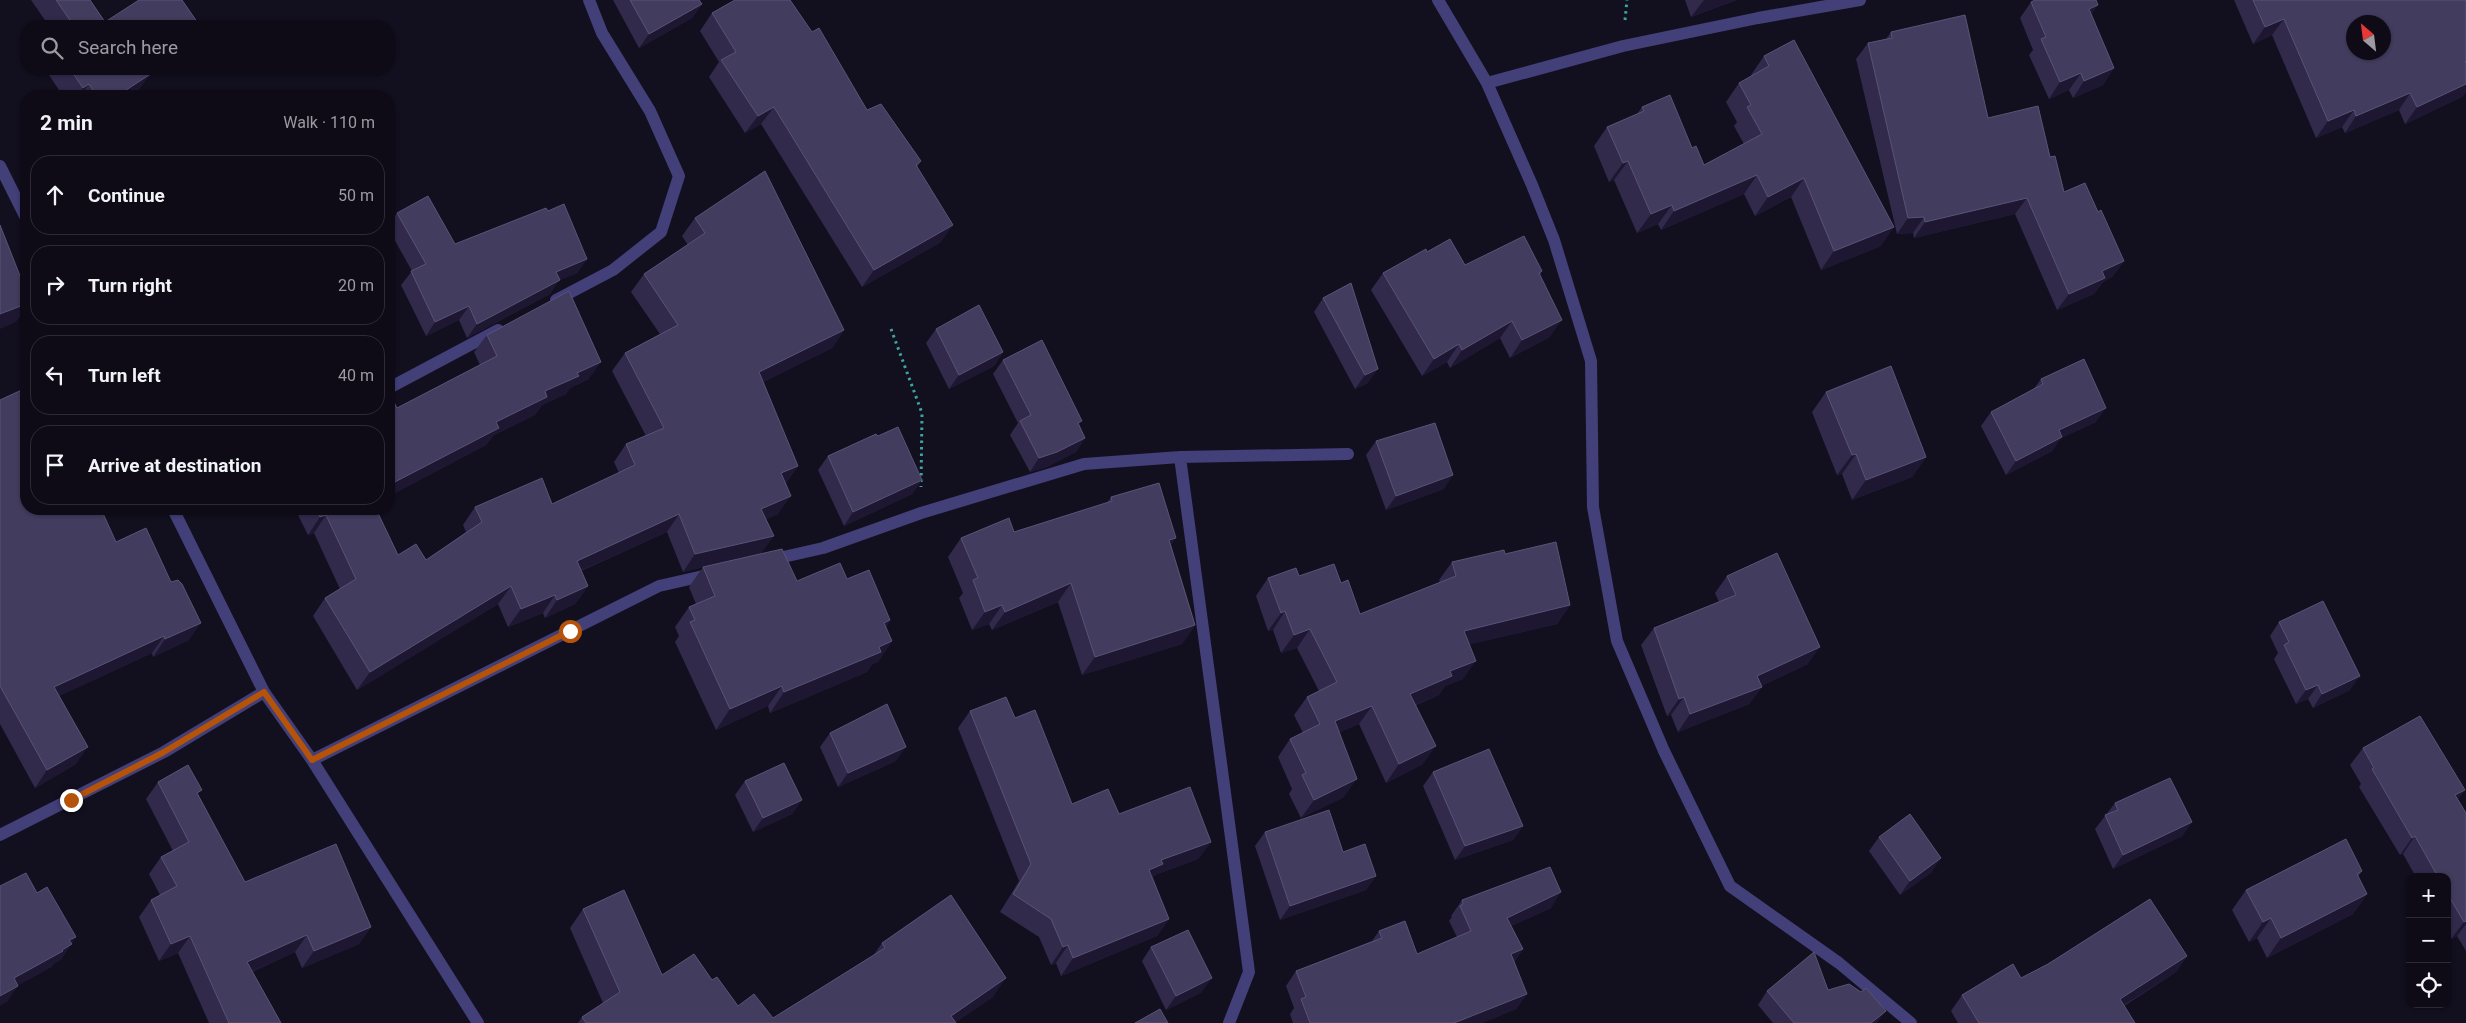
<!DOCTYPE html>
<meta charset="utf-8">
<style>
body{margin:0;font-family:Roboto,sans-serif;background:#1c1924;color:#f1f3f6}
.controls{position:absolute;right:15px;bottom:15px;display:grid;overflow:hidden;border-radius:10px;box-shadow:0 1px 4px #0004}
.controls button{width:45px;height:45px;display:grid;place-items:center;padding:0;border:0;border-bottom:1px solid #2e2b36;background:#0e0b17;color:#f1f3f6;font:25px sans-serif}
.compass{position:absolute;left:2346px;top:15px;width:45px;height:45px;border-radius:50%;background:#0e0b17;box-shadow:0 1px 4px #0004;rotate:332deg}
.stop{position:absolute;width:15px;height:15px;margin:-11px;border:4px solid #b45309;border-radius:50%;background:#fff}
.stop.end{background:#b45309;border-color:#fff;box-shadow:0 1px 5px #0008}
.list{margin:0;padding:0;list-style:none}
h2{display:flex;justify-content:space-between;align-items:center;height:65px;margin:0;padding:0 20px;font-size:21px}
h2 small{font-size:16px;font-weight:400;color:#9b9ba1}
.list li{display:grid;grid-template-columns:32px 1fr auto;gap:15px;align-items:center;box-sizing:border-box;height:80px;margin:0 10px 10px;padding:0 10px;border:1px solid #2e2b36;border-radius:20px}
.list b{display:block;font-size:19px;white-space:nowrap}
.list em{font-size:16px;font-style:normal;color:#9b9ba1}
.icon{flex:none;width:28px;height:28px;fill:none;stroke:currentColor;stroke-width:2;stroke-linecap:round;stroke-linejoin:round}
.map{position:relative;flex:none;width:2466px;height:1023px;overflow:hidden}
.search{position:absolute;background:#0e0b17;box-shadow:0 1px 4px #0004;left:20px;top:20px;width:375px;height:55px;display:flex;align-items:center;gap:12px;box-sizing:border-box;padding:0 18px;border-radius:20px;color:#9b9ba1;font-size:19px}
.panel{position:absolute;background:#0e0b17;box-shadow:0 1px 4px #0004;left:20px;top:90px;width:375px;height:425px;border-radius:20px}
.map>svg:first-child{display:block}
</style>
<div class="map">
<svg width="2466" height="1023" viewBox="0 0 2466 1023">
<rect width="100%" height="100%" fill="#120f1f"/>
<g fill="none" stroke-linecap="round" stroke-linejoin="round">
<path stroke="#3ba59f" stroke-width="3" stroke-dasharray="2.5 4" stroke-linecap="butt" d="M 1625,20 L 1627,0
M 891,329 L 922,413 L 921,487"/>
<path stroke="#423f79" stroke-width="12" d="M 1438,0 L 1487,83 L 1532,185 L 1554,240 L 1591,361 L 1593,507 L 1617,641 L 1664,751 L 1730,886 L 1839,963 L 1911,1023
M 1487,83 L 1623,46 L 1758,18 L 1860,0
M 0,166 L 26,218
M 556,300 L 613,270 L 661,232 L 679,176 L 650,111 L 602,33 L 589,0
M 389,388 L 498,330
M 1180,457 L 1249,972 L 1229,1023
M 173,509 L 264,692 L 312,760 L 478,1023
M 770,560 L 823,548 L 921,513 L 1084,464 L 1180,457 L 1348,454
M 312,760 L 659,586 L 712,574
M 0,835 L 164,752 L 264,692"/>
</g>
<path fill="#312a4b" d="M 31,0 L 90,0 L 105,22 L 200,26 L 49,26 Z
M 613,0 L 699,0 L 702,4 L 692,18 L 639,48 Z
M 1685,0 L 1737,0 L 1691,17 Z
M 2234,0 L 2466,0 L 2466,92 L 2462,97 L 2405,124 L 2399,110 L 2345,133 L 2342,127 L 2316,138 L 2272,35 L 2253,44 Z
M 2031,2 L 2091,15 L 2114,68 L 2103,85 L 2073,98 L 2069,90 L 2049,99 L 2029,55 L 2033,50 L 2020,18 Z
M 712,13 L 812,32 L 867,110 L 921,161 L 917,167 L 941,242 L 862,287 L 761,124 L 745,133 L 709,77 L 719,62 L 700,31 Z
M 1891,32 L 1988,118 L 2050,157 L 2064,192 L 2098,212 L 2124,261 L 2112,277 L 2103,282 L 2094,294 L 2057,310 L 2015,214 L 1914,238 L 1913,233 L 1897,234 L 1856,59 L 1868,43 L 1886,39 Z
M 1764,56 L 1881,246 L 1821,270 L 1791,197 L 1755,216 L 1744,194 L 1661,230 L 1658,224 L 1637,233 L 1614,180 L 1609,182 L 1594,146 L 1607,127 L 1637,114 L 1642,107 L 1692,148 L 1704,165 L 1744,144 L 1734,126 L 1737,122 L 1726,102 L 1739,83 L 1751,76 L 1751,75 Z
M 49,69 L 160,69 L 147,78 L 136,93 L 131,96 L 63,96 L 47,72 Z
M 548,211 L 587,259 L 577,273 L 559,280 L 550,294 L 467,338 L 459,320 L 426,336 L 401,285 L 412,271 L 389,230 L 389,225 L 397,213 L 455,244 Z
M 695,218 L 844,330 L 832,348 L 763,382 L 798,466 L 785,484 L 778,514 L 766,519 L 761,554 L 797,581 L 847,579 L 890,620 L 886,627 L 892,641 L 878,662 L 872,664 L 867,672 L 770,713 L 768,706 L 716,730 L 675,642 L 679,636 L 675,627 L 689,607 L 696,604 L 689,587 L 703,567 L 683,572 L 667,532 L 581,571 L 588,586 L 575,604 L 545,618 L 543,613 L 508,627 L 498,604 L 357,690 L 313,616 L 325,598 L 340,589 L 314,533 L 308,535 L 295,509 L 376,509 L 398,555 L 426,560 L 466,532 L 463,525 L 475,507 L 552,504 L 619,473 L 614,462 L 626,444 L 646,436 L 612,371 L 625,353 L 660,334 L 631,292 L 644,274 L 688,245 L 682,236 Z
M 1427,252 L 1465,265 L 1542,271 L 1540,275 L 1550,337 L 1510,358 L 1500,338 L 1450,368 L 1447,362 L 1422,376 L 1371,290 L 1383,273 Z
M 1351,283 L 1368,383 L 1355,389 L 1314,312 L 1323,298 Z
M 936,329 L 1003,352 L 994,366 L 949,389 L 926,343 Z
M 487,335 L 589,379 L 570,388 L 566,394 L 542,405 L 535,415 L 494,435 L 486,445 L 389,496 L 389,393 L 397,408 L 480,365 L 474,352 Z
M 1003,360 L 1085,438 L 1076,452 L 1047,467 L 1030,472 L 1010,435 L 1018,423 L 993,374 Z
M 2041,379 L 2096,422 L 2061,438 L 2052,451 L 2006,475 L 1981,426 L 1991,412 L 2033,390 Z
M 1826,392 L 1926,457 L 1912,477 L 1852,500 L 1842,474 L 1837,475 L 1812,412 Z
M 0,400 L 116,542 L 189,640 L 153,657 L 152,653 L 59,696 L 76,764 L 35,788 L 0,724 Z
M 878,436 L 922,480 L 912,494 L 844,526 L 818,470 L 828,456 Z
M 1376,441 L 1444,489 L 1386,510 L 1366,455 Z
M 1111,497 L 1171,545 L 1195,625 L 1182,644 L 1082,675 L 1058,602 L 992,630 L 989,624 L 972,630 L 959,598 L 963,593 L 948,557 L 961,538 L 1014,532 L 1107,503 Z
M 1505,554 L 1570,605 L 1557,624 L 1470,644 L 1463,679 L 1445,686 L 1439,695 L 1416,705 L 1423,764 L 1386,783 L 1359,724 L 1340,732 L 1344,797 L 1301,818 L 1289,794 L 1292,789 L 1278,757 L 1290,739 L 1303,733 L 1294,715 L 1307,697 L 1319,691 L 1297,648 L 1281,653 L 1273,630 L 1268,631 L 1256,596 L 1268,578 L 1299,576 L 1341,583 L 1360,614 L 1440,583 L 1439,580 L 1452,562 Z
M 1727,576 L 1808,664 L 1761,686 L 1762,687 L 1749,704 L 1678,732 L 1671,715 L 1667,716 L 1641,645 L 1654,628 L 1719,602 L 1715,593 Z
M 2279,622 L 2350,690 L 2313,708 L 2308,699 L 2296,704 L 2274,659 L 2278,653 L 2270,636 Z
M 970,711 L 1015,718 L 1072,804 L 1119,814 L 1211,842 L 1198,859 L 1155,875 L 1153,878 L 1169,919 L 1157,936 L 1061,976 L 1056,963 L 1051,965 L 1039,937 L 1000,912 L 1019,881 L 958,728 Z
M 830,733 L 896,761 L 838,787 L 820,747 Z
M 2363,748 L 2458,800 L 2466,813 L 2466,951 L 2457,936 L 2451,939 L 2447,932 L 2447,877 L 2416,877 L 2403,854 L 2400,855 L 2359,787 L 2361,784 L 2350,765 Z
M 1433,772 L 1523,826 L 1513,840 L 1455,860 L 1423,786 Z
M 745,781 L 802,800 L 792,814 L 753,832 L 735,795 Z
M 158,782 L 198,796 L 245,882 L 371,927 L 359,944 L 302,968 L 295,952 L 252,972 L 281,1023 L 209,1023 L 178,953 L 159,961 L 139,917 L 151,900 L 160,895 L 149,874 L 161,857 L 173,851 L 146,799 Z
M 2115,803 L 2192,822 L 2182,836 L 2113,869 L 2095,829 Z
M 1265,832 L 1343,852 L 1376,876 L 1366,890 L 1280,920 L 1255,846 Z
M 1879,837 L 1932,872 L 1900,895 L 1869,851 Z
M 2362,871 L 2358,877 L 2367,894 L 2353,914 L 2267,958 L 2257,938 L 2249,942 L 2232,910 L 2246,890 Z
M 1462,900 L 1551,908 L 1511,926 L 1523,949 L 1514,962 L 1527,994 L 1516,1009 L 1482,1023 L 1293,1023 L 1290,1014 L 1294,1008 L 1286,986 L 1296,971 L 1372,941 L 1379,931 L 1417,954 L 1457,937 L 1449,921 L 1452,917 L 1451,916 Z
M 583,909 L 662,975 L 712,980 L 738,1006 L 773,1018 L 873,956 L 882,943 L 993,997 L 956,1022 L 956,1023 L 578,1023 L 582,1017 L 603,1003 L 570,928 Z
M 1151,947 L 1202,992 L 1166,1010 L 1142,961 Z
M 2187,956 L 2176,972 L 2124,1006 L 2135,1023 L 1958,1023 L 1951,1011 L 1962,995 L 2021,978 Z
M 1828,990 L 1877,1023 L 1773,1023 L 1758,1005 L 1767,991 Z"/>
<path fill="#1d1732" d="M 1704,0 L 1737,0 L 1691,17 Z
M 702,4 L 692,18 L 639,48 L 649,34 Z
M 2098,5 L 2087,21 L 2089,9 Z
M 2284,19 L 2272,35 L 2253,44 L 2265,27 Z
M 2114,68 L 2103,85 L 2073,98 L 2084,81 Z
M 146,69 L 160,69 L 147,78 L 136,93 L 131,96 L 117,96 Z
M 2081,73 L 2069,90 L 2049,99 L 2060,82 Z
M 89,84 L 81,96 L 77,96 L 83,88 Z
M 2466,84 L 2466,92 L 2462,97 L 2405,124 L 2417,107 Z
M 2410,93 L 2399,110 L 2345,133 L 2356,116 Z
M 774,107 L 761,124 L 745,133 L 758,116 Z
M 2354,110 L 2342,127 L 2316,138 L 2328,121 Z
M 1628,161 L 1614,180 L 1609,182 L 1623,163 Z
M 1757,175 L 1744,194 L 1661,230 L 1674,211 Z
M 1804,178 L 1791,197 L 1755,216 L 1768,197 Z
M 2027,198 L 2015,214 L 1914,238 L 1925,222 Z
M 1672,205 L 1658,224 L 1637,233 L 1651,214 Z
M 1924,217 L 1913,233 L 1897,234 L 1908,218 Z
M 953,225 L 941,242 L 862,287 L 874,270 Z
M 1894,227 L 1881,246 L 1821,270 L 1834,251 Z
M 587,259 L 577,273 L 559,280 L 550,294 L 467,338 L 477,324 L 556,272 Z
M 2124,261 L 2112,277 L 2103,282 L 2094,294 L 2057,310 L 2069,294 L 2102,271 Z
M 26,304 L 26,308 L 16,322 L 0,329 L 0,314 Z
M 469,306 L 459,320 L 426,336 L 435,322 Z
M 1562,320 L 1550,337 L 1510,358 L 1522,340 Z
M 1512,321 L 1500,338 L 1450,368 L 1462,350 Z
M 844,330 L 832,348 L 746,390 L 759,372 Z
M 1459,344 L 1447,362 L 1422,376 L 1434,359 Z
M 1003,352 L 994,366 L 949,389 L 959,375 Z
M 601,362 L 589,379 L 570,388 L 566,394 L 542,405 L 535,415 L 494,435 L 486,445 L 389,496 L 389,485 L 496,422 L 545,391 L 577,373 Z
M 1378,369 L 1368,383 L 1355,389 L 1365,375 Z
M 2106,408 L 2096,422 L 2061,438 L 2052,451 L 2006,475 L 2016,461 L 2059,430 Z
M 1085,438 L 1076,452 L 1047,467 L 1030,472 L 1039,458 Z
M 1856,454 L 1842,474 L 1837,475 L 1852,455 Z
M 1926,457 L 1912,477 L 1852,500 L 1866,480 Z
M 798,466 L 786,484 L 768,490 L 781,473 Z
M 1453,475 L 1444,489 L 1386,510 L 1396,496 Z
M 922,480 L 912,494 L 844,526 L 853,512 Z
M 791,496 L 778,514 L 749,527 L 761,509 Z
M 679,514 L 667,532 L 564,578 L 577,561 Z
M 326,515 L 314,533 L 308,535 L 320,517 Z
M 774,536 L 761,554 L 683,572 L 695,554 Z
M 1176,538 L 1163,557 L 1169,540 Z
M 1071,583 L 1058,602 L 992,630 L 1005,612 Z
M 511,586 L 498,604 L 357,690 L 370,672 Z
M 588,586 L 575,604 L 545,618 L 557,600 Z
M 555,595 L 543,613 L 508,627 L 521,609 Z
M 1002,605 L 989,624 L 972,630 L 985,612 Z
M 1570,605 L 1557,624 L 1451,649 L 1464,631 Z
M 1285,611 L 1273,630 L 1268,631 L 1281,613 Z
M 890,620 L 876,641 L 884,623 Z
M 201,623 L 189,640 L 153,657 L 165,639 Z
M 1195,625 L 1182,644 L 1082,675 L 1095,657 Z
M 1310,629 L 1297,648 L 1281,653 L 1294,635 Z
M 164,636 L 152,653 L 42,704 L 54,687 Z
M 892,641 L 878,662 L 872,664 L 867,672 L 770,713 L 784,692 Z
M 1820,647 L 1808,664 L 1745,693 L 1757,676 Z
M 1476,661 L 1463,679 L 1445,686 L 1439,695 L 1397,712 L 1410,694 L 1450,671 Z
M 2360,676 L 2350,690 L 2313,708 L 2322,694 Z
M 2318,685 L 2308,699 L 2296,704 L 2306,690 Z
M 782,686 L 768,706 L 716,730 L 730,709 Z
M 1762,687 L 1749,704 L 1678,732 L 1690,714 Z
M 1684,697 L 1671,715 L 1667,716 L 1679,699 Z
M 1372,706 L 1359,724 L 1323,739 L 1335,721 Z
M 1436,746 L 1423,764 L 1386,783 L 1399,764 Z
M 88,747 L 76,764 L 35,788 L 47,770 Z
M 906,747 L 896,761 L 838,787 L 848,773 Z
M 1357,779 L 1344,797 L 1301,818 L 1314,800 Z
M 2465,790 L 2452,808 L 2455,795 Z
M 802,800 L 792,814 L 753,832 L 763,818 Z
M 2192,822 L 2182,836 L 2113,869 L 2123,855 Z
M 1523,826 L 1513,840 L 1455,860 L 1465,846 Z
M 2415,836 L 2403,854 L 2400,855 L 2412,838 Z
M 1211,842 L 1198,859 L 1155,875 L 1150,882 L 1149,870 L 1161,860 Z
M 1941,858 L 1932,872 L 1900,895 L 1910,881 Z
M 1376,876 L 1366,890 L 1280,920 L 1290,906 Z
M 1561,892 L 1551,908 L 1496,933 L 1507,918 Z
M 2367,894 L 2353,914 L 2267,958 L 2281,938 Z
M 2271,918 L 2257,938 L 2249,942 L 2263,922 Z
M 1169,919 L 1157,936 L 1061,976 L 1073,958 Z
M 2466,921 L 2466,924 L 2457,936 L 2451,939 L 2464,922 Z
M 371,927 L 359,944 L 302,968 L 314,951 Z
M 307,935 L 295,952 L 235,979 L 247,962 Z
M 190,936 L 178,953 L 159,961 L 171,944 Z
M 76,937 L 61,960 L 54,964 L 52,967 L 3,994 L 14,978 L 69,940 Z
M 1068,945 L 1056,963 L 1051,965 L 1063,947 Z
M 1523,949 L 1512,964 L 1511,954 Z
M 2187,956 L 2176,972 L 2108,1015 L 2120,999 Z
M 1006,978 L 993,997 L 955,1023 L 951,1016 Z
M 1212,978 L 1202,992 L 1166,1010 L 1176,996 Z
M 18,986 L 7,1002 L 0,1006 L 0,996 Z
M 1527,994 L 1516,1009 L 1482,1023 L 1454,1023 Z
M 1886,1011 L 1877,1023 L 1871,1023 Z"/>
<path fill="#423c5e" stroke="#5a5376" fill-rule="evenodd" d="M 56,0 L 90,0 L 105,22 L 139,0 L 182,0 L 200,26 L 74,26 Z
M 630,0 L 699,0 L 702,4 L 649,34 Z
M 735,0 L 790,0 L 812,32 L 819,28 L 867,110 L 881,104 L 921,161 L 916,165 L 953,225 L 874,270 L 774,107 L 758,116 L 721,60 L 736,52 L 712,13 Z
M 2035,0 L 2096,0 L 2098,5 L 2089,9 L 2114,68 L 2084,81 L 2081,73 L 2060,82 L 2041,39 L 2046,37 L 2031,2 Z
M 2253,0 L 2466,0 L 2466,61 L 2465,62 L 2466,63 L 2466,84 L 2417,107 L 2410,93 L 2356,116 L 2354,110 L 2328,121 L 2284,19 L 2265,27 ZM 2354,22 L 2384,22 L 2384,52 L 2354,52 Z
M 1965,15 L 1988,118 L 2038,106 L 2050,157 L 2055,156 L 2064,192 L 2085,183 L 2098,212 L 2101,210 L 2124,261 L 2102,271 L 2105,278 L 2069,294 L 2027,198 L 1925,222 L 1924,217 L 1908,218 L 1868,43 L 1892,38 L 1891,32 Z
M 1794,40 L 1894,227 L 1834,251 L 1804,178 L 1768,197 L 1757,175 L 1674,211 L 1672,205 L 1651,214 L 1628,161 L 1623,163 L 1607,127 L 1644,111 L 1642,107 L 1670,95 L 1692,148 L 1696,146 L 1704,165 L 1762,134 L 1747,107 L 1751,105 L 1739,83 L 1769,66 L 1764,56 Z
M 70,69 L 146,69 L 145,69 L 149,75 L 117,96 L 97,96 L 89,84 L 83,88 Z
M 765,171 L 844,330 L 759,372 L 798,466 L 781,473 L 791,496 L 761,509 L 774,536 L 695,554 L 679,514 L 577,561 L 588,586 L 557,600 L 555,595 L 521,609 L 511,586 L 370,672 L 325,598 L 356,579 L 326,515 L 320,517 L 316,509 L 376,509 L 398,555 L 416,544 L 426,560 L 482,522 L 475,507 L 542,478 L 552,504 L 635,465 L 626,444 L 664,428 L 625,353 L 678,325 L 644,274 L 705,233 L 695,218 Z
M 428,196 L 455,244 L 546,208 L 548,211 L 564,204 L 587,259 L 556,272 L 560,280 L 477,324 L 469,306 L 435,322 L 411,271 L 426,264 L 397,213 Z
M 0,225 L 26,291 L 26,304 L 0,314 Z
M 1524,236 L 1542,271 L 1539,273 L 1562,320 L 1522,340 L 1512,321 L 1462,350 L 1459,344 L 1434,359 L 1383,273 L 1426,249 L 1427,252 L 1450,239 L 1465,265 Z
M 1351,283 L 1378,369 L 1365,375 L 1323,298 Z
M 569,291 L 601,362 L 577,373 L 579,376 L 545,391 L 547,397 L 496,422 L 499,428 L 389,485 L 389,393 L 397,408 L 497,356 L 487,335 Z
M 979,305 L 1003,352 L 959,375 L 936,329 Z
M 1042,340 L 1082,421 L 1078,423 L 1085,438 L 1057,452 L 1039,458 L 1020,421 L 1031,415 L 1003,360 Z
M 2084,359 L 2106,408 L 2059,430 L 2062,437 L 2016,461 L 1991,412 L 2043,384 L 2041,379 Z
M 1891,366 L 1926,457 L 1866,480 L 1856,454 L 1852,455 L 1826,392 Z
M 26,388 L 26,509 L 101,509 L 116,542 L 146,528 L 171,582 L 178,580 L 182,584 L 201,623 L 165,639 L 164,636 L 54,687 L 88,747 L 47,770 L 0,686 L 0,400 Z
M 1435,423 L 1453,475 L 1396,496 L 1376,441 Z
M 898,427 L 922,480 L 853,512 L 828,456 L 876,434 L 878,436 Z
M 1159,483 L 1176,538 L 1169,540 L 1195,625 L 1095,657 L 1071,583 L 1005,612 L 1002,605 L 985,612 L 973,580 L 978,578 L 961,538 L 1009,518 L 1014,532 L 1112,501 L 1111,497 Z
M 1556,542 L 1570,605 L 1464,631 L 1476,661 L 1450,671 L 1452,676 L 1410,694 L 1436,746 L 1399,764 L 1372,706 L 1335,721 L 1357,779 L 1314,800 L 1302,775 L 1306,773 L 1290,739 L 1320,724 L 1307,697 L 1337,682 L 1310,629 L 1294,635 L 1285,611 L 1281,613 L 1268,578 L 1296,568 L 1299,576 L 1334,564 L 1341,583 L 1348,580 L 1360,614 L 1456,576 L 1452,562 L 1504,550 L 1505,554 Z
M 782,549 L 797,581 L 840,563 L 847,579 L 869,570 L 890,620 L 884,623 L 892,641 L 879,647 L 881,652 L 784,692 L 782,686 L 730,709 L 690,622 L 695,620 L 689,607 L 715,596 L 703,567 Z
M 1777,553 L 1820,647 L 1757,676 L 1762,687 L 1690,714 L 1684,697 L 1679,699 L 1654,628 L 1736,595 L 1727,576 Z
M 2323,601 L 2360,676 L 2322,694 L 2318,685 L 2306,690 L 2284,645 L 2289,642 L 2279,622 Z
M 1006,697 L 1015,718 L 1035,710 L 1072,804 L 1108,789 L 1119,814 L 1190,787 L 1211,842 L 1161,860 L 1163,864 L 1149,870 L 1169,919 L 1073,958 L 1068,945 L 1063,947 L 1051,919 L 1013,894 L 1031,864 L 970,711 Z
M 887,704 L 906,747 L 848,773 L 830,733 Z
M 2420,716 L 2465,790 L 2455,795 L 2466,813 L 2466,921 L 2464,922 L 2447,893 L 2447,877 L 2438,877 L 2415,836 L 2412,838 L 2372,769 L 2374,768 L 2363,748 Z
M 1489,749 L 1523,826 L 1465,846 L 1433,772 Z
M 784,763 L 802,800 L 763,818 L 745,781 Z
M 188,765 L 202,790 L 197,793 L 245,882 L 336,844 L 371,927 L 314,951 L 307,935 L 247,962 L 281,1023 L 229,1023 L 190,936 L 171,944 L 151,900 L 177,886 L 161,857 L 189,842 L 158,782 Z
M 2170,778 L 2192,822 L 2123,855 L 2105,815 L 2118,810 L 2115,803 Z
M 1329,810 L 1343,852 L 1365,844 L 1376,876 L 1290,906 L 1265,832 Z
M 1910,814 L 1941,858 L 1910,881 L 1879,837 Z
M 2346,839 L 2362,871 L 2357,874 L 2367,894 L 2281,938 L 2271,918 L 2263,922 L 2246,890 Z
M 1550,867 L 1561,892 L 1507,918 L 1523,949 L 1511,954 L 1527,994 L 1454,1023 L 1310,1023 L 1301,999 L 1306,997 L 1296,971 L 1382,938 L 1379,931 L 1405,921 L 1417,954 L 1471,931 L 1460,906 L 1463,904 L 1462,900 Z
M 26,873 L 37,893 L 47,887 L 76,937 L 69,940 L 72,944 L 62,950 L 63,951 L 14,978 L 18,986 L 0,996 L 0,886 Z
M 624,890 L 662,975 L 694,954 L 712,980 L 717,977 L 738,1006 L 754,994 L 773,1018 L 885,948 L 882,943 L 951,895 L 1006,978 L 951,1016 L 956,1023 L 586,1023 L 582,1017 L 620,992 L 583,909 Z
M 2150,899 L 2187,956 L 2120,999 L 2135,1023 L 1979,1023 L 1962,995 L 2013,964 L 2021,978 L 2048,964 Z
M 1188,930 L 1212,978 L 1176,996 L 1151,947 Z
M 1814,952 L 1828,990 L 1849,984 L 1861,992 L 1866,988 L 1886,1011 L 1871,1023 L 1794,1023 L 1767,991 Z
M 1160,1009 L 1168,1023 L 1135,1023 Z"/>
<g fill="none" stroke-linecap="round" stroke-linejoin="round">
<path stroke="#b45309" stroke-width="6" d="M 71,800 L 164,752 L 264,692 L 312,760 L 570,631"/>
</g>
</svg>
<div class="controls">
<button>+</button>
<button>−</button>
<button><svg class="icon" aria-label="locate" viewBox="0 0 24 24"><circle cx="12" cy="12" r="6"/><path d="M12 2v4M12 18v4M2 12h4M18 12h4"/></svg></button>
</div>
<svg class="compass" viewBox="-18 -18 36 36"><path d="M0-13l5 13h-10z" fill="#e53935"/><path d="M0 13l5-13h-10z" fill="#9b9ba1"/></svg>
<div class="stop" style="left:570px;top:631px"></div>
<div class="stop end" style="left:71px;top:800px"></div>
<div class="search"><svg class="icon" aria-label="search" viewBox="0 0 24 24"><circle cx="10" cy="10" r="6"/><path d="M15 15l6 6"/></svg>Search here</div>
<section class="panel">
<h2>2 min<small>Walk · 110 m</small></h2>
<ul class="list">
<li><svg class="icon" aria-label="ahead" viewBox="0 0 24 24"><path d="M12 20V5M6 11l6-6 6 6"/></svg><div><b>Continue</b></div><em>50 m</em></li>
<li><svg class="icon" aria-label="right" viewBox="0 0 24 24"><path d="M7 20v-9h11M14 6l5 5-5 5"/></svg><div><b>Turn right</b></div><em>20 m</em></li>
<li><svg class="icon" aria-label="left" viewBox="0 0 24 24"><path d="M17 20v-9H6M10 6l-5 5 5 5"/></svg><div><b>Turn left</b></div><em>40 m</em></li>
<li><svg class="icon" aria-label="arrive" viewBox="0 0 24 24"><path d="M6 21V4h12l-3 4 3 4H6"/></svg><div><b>Arrive at destination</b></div></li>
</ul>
</section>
</div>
